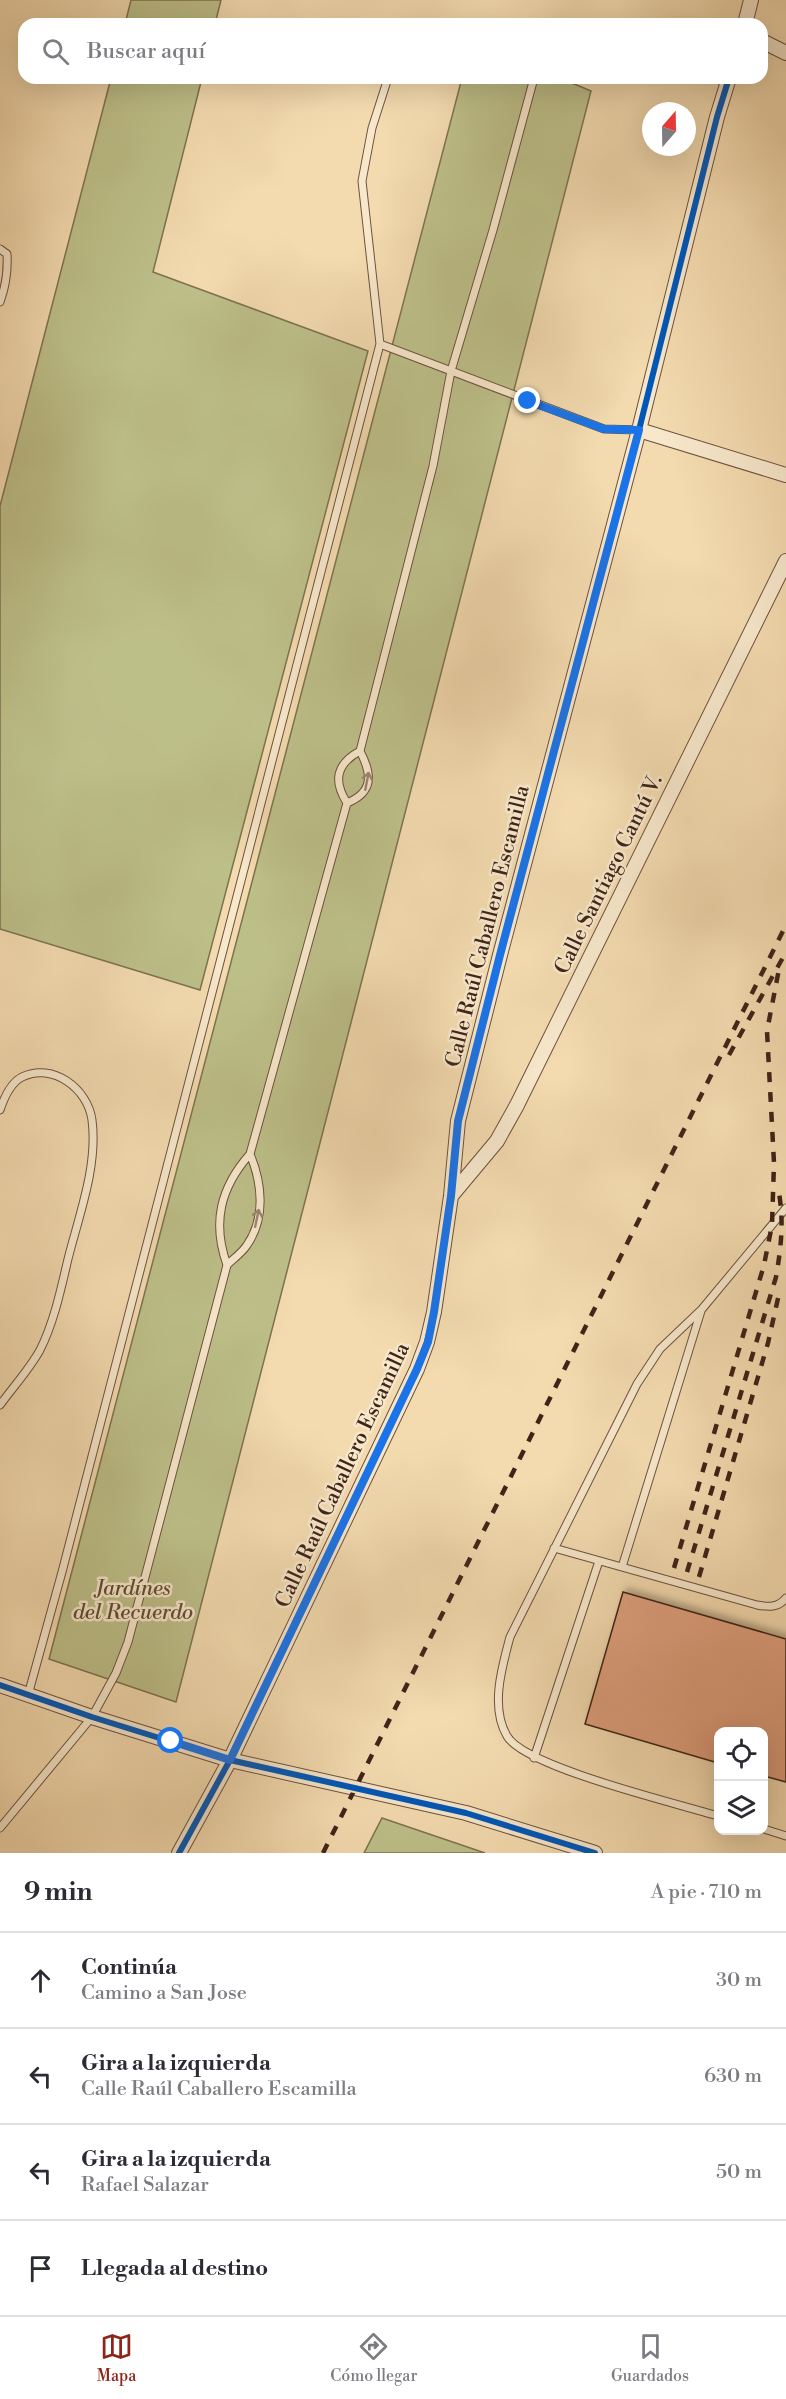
<!DOCTYPE html>
<html lang="es">
<meta charset="utf-8">
<style>
body{margin:0;font-family:"Libre Bodoni",serif;background:#f7f7f7;color:#2b2b33}
.controls{position:absolute;right:18px;bottom:18px;display:grid;overflow:hidden;border-radius:12px;box-shadow:0 6px 24px #0002}
.controls button{width:54px;height:54px;display:grid;place-items:center;padding:0;border:0;border-bottom:2px solid #e1e1e2;background:#fff;color:#2b2b33;font:30px sans-serif}
.compass{position:absolute;left:642px;top:102px;width:54px;height:54px;border-radius:50%;background:#fff;box-shadow:0 6px 24px #0002;rotate:20deg}
.stop{position:absolute;width:18px;height:18px;margin:-14px;border:4px solid #1a73e8;border-radius:50%;background:#fff}
.stop.end{background:#1a73e8;border-color:#fff;box-shadow:0 2px 6px #0008}
.list{margin:0;padding:0;list-style:none}
h2{display:flex;justify-content:space-between;align-items:center;height:78px;margin:0;padding:0 24px;font-size:26px}
h2 small{font-size:20px;font-weight:400;color:#7c7c81}
.list li{display:grid;grid-template-columns:39px 1fr auto;gap:18px;align-items:center;box-sizing:border-box;height:96px;padding:0 24px;border-top:2px solid #e1e1e2}
.list b{display:block;font-size:22px;white-space:nowrap}
.list p{margin:0;font-size:20px;white-space:nowrap;color:#7c7c81}
.list em{font-size:20px;font-style:normal;color:#7c7c81}
.icon{flex:none;width:33px;height:33px;fill:none;stroke:currentColor;stroke-width:2;stroke-linecap:round;stroke-linejoin:round}
.map{position:relative;flex:none;width:786px;height:1853px;overflow:hidden}
.search{position:absolute;background:#fff;box-shadow:0 6px 24px #0002;left:18px;right:18px;top:18px;height:66px;display:flex;align-items:center;gap:15px;box-sizing:border-box;padding:0 21px;border-radius:18px;color:#7c7c81;font-size:22px}
.sheet{height:462px;background:#fff}
nav{display:flex;justify-content:space-around;align-items:center;box-sizing:border-box;height:84px;border-top:2px solid #e1e1e2;background:#fff;font-size:16px;color:#7c7c81}
nav a{display:grid;justify-items:center;gap:3px}
nav .on{color:#8f2418}
.map>svg:first-child{display:block}
</style>
<div class="map">
<svg width="786" height="1853" viewBox="0 0 786 1853">
<defs>
<filter id="shadow"><feDropShadow dx="4" dy="-4" stdDeviation="3" flood-color="#0004"/></filter>
</defs>
<rect width="100%" height="100%" fill="#f3daaf"/>
<filter id="stains"><feTurbulence type="fractalNoise" baseFrequency=".00333" numOctaves="4"/><feColorMatrix values="0 0 0 0 .2 0 0 0 0 .09 0 0 0 0 .02 0 0 0 .5 -.17"/></filter>
<radialGradient id="worn" r=".72"><stop offset=".6" stop-color="#630" stop-opacity="0"/><stop offset="1" stop-color="#630" stop-opacity=".3"/></radialGradient>
<path fill="#bdbf89" stroke="#7e7251" stroke-width="1.5" d="M 131,0 L 221,0 L 215,24 L 125,24 Z
M 111,78 L 202,78 L 153,272 L 368,351 L 200,990 L 0,929 L 0,506 Z
M 462,78 L 560,78 L 591,91 L 176,1702 L 49,1659 Z
M 382,1818 L 485,1853 L 364,1853 Z"/>
<path fill="#de9f7d" stroke="#3f2419" stroke-width="1.5" filter="url(#shadow)" d="M 623,1592 L 786,1639 L 786,1782 L 764,1776 L 764,1731 L 718,1731 L 718,1763 L 585,1724 Z"/>
<g fill="none" stroke-linecap="round" stroke-linejoin="round">
<g stroke="#6c523e" stroke-width="9">
<path id="service" d="M 0,249 L 7,254 C 8,272 6,286 0,302
M 380,344 L 604,429 L 639,430
M 347,803 C 374,792 372,774 360,751 L 433,466 L 451,371 L 493,230 L 534,78
M 0,1110 C 4,1098 10,1083 22,1077 C 53,1062 88,1089 92,1120 C 98,1166 79,1215 68,1259 C 61,1289 54,1322 40,1350 C 29,1370 13,1387 0,1405
M 227,1265 C 212,1223 220,1188 250,1154 L 347,803 C 333,781 336,764 360,751
M 554,1548 L 757,1605 C 768,1607 778,1608 786,1598
M 622,1567 L 701,1311
M 28,1695 L 62,1572 L 380,344 L 362,181 L 372,128 L 388,78
M 534,1758 L 599,1561
M 718,1816 C 679,1804 524,1767 507,1736 C 490,1707 502,1667 510,1637 L 637,1384 L 660,1349 L 702,1309 L 786,1208
M 0,1828 L 92,1717 L 116,1673 L 128,1642 L 227,1265 C 233,1259 242,1253 247,1245 C 266,1218 262,1183 250,1154
M 764,1829 L 786,1836"/>
</g>
<g stroke="#6c523e" stroke-width="16">
<path id="minor" d="M 745,24 L 751,0
M 762,41 L 786,53
M 639,430 L 786,475
M 451,1196 L 497,1141 L 517,1105 L 786,561
M 0,1685 L 92,1717 L 230,1760 L 466,1813 L 595,1853
M 179,1853 L 230,1760 L 417,1369 L 427,1342 L 434,1312 L 451,1196 L 458,1121 L 500,955 L 639,430 L 717,117 L 729,78"/>
</g>
<use href="#service" stroke="#f7e7cb" stroke-width="7"/>
<use href="#minor" stroke="#f7e7cb" stroke-width="14"/>
<path stroke="#3f2419" stroke-width="4.5" stroke-dasharray="10 10" stroke-linecap="butt" d="M 729,1055 L 786,952
M 674,1568 L 764,1265 L 772,1225 L 774,1163 L 767,1031 L 780,964
M 687,1572 L 776,1277 C 781,1248 784,1223 779,1193
M 699,1577 L 768,1343 L 779,1294
M 323,1853 L 786,925"/>
<g stroke="#f7e7cb" stroke-width="10">
<path id="cycleway" d="M 0,1685 L 92,1717 L 230,1760 L 466,1813 L 595,1853
M 179,1853 L 230,1760 L 417,1369 L 427,1342 L 434,1312 L 451,1196 L 458,1121 L 500,955 L 639,430 L 717,117 L 729,78"/>
</g>
<use href="#cycleway" stroke="#0057b8" stroke-width="6"/>
</g>
<defs><path id="oneway-shaft" d="M-6 0H5M1.5-3L5.5 0L1.5 3" fill="none" stroke-width="1.6" stroke-linecap="round" stroke-linejoin="round" transform="scale(1.5)"/></defs>
<g stroke="#9b8672">
<use href="#oneway-shaft" transform="translate(367 781) rotate(-79)"/>
<use href="#oneway-shaft" transform="translate(257 1218) rotate(-78)"/>
</g>
<g fill="none" stroke-linecap="round" stroke-linejoin="round">
<path stroke="#1a73e8" stroke-width="8" d="M 171,1741 L 230,1760 L 417,1369 L 428,1342 L 434,1312 L 451,1196 L 458,1121 L 500,955 L 639,430 L 604,429 L 528,401"/>
</g>
<g text-anchor="middle" stroke-width="5" stroke-linejoin="round" paint-order="stroke">
<g font-size="21" fill="#3f2419" stroke="#f7e7cb">
<text transform="translate(608 874) rotate(-64)" y="7">Calle Santiago Cantú V.</text>
<text transform="translate(487 926) rotate(-76)" y="7">Calle Raúl Caballero Escamilla</text>
<text transform="translate(342 1475) rotate(-65)" y="7">Calle Raúl Caballero Escamilla</text>
</g>
<g font-size="21" font-style="italic" fill="#5e4b35" stroke="#f7e7cb">
<text x="133" y="1595">Jardínes<tspan x="133" dy="24">del Recuerdo</tspan></text>
</g>
</g>
<rect width="100%" height="100%" filter="url(#stains)"/>
<rect width="100%" height="100%" fill="url(#worn)"/>
</svg>
<div class="controls">
<button><svg class="icon" aria-label="locate" viewBox="0 0 24 24"><circle cx="12" cy="12" r="6"/><path d="M12 2v4M12 18v4M2 12h4M18 12h4"/></svg></button>
<button><svg class="icon" aria-label="layers" viewBox="0 0 24 24"><path d="M12 4l9 5-9 5-9-5zM3 14l9 5 9-5"/></svg></button>
</div>
<svg class="compass" viewBox="-18 -18 36 36"><path d="M0-13l5 13h-10z" fill="#e53935"/><path d="M0 13l5-13h-10z" fill="#7c7c81"/></svg>
<div class="stop" style="left:171px;top:1741px"></div>
<div class="stop end" style="left:528px;top:401px"></div>
<div class="search"><svg class="icon" aria-label="search" viewBox="0 0 24 24"><circle cx="10" cy="10" r="6"/><path d="M15 15l6 6"/></svg>Buscar aquí</div>
</div>
<section class="sheet">
<h2>9 min<small>A pie · 710 m</small></h2>
<ul class="list">
<li><svg class="icon" aria-label="ahead" viewBox="0 0 24 24"><path d="M12 20V5M6 11l6-6 6 6"/></svg><div><b>Continúa</b><p>Camino a San Jose</p></div><em>30 m</em></li>
<li><svg class="icon" aria-label="left" viewBox="0 0 24 24"><path d="M17 20v-9H6M10 6l-5 5 5 5"/></svg><div><b>Gira a la izquierda</b><p>Calle Raúl Caballero Escamilla</p></div><em>630 m</em></li>
<li><svg class="icon" aria-label="left" viewBox="0 0 24 24"><path d="M17 20v-9H6M10 6l-5 5 5 5"/></svg><div><b>Gira a la izquierda</b><p>Rafael Salazar</p></div><em>50 m</em></li>
<li><svg class="icon" aria-label="arrive" viewBox="0 0 24 24"><path d="M6 21V4h12l-3 4 3 4H6"/></svg><div><b>Llegada al destino</b></div></li>
</ul>
</section>
<nav>
<a class="on"><svg class="icon" aria-label="map" viewBox="0 0 24 24"><path d="M3 6l6-2 6 2 6-2v14l-6 2-6-2-6 2zM9 4v14M15 6v14"/></svg>Mapa</a>
<a><svg class="icon" aria-label="directions" viewBox="0 0 24 24"><path d="M12 3l9 9-9 9-9-9zM9 14v-3h6M13 9l2 2-2 2"/></svg>Cómo llegar</a>
<a><svg class="icon" aria-label="saved" viewBox="0 0 24 24"><path d="M7 4h10v16l-5-4-5 4z"/></svg>Guardados</a>
</nav>
